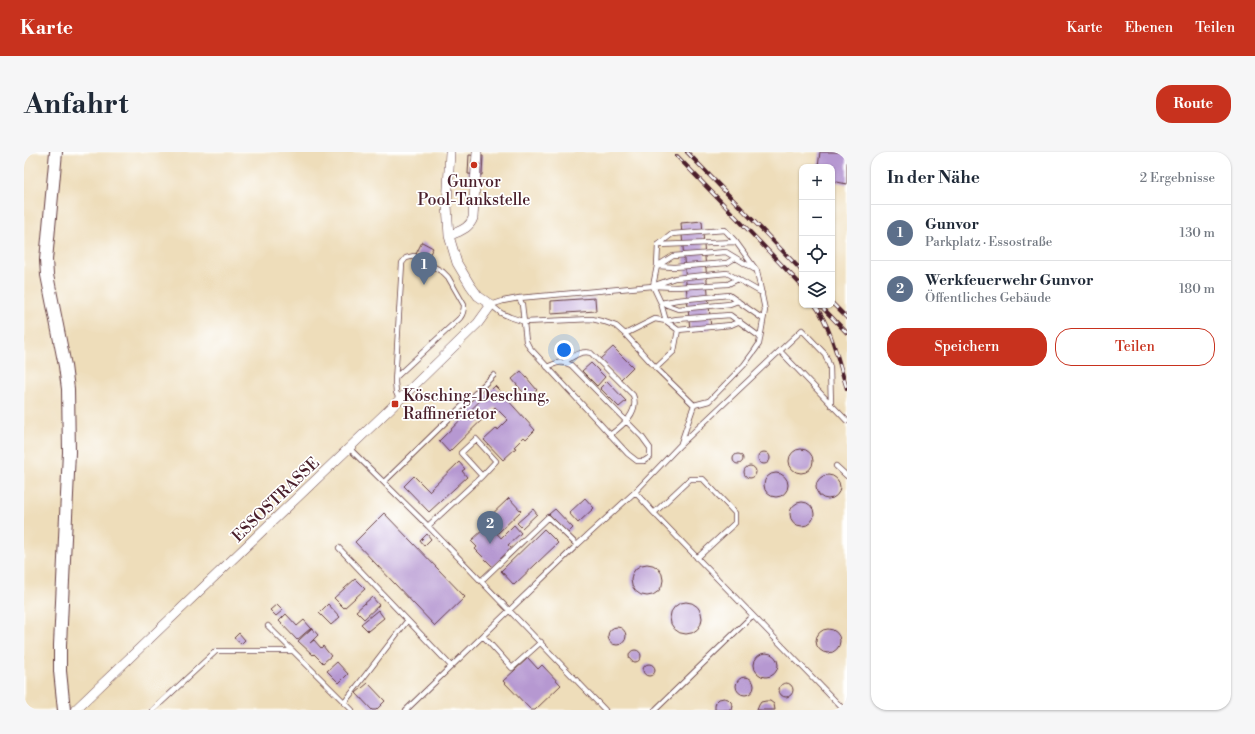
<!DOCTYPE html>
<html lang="de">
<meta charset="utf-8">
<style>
body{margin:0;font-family:"Libre Bodoni",serif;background:#f6f6f7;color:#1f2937}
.controls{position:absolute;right:12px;top:12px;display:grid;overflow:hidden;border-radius:8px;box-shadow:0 1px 3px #0004}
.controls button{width:36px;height:36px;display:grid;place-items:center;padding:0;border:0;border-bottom:1px solid #e0e1e3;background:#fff;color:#1f2937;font:20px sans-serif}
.you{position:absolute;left:540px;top:198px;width:14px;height:14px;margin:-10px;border:3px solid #fff;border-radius:50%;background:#1a73e8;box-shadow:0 0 0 6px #1a73e833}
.badge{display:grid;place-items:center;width:26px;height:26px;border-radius:50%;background:#c8321e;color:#fff;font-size:13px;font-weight:700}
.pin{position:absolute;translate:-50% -33px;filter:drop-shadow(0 1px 2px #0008)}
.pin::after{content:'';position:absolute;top:21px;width:14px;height:12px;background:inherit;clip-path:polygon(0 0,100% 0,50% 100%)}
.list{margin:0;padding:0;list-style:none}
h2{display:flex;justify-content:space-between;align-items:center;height:52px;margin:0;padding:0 16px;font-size:17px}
h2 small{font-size:13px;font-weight:400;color:#747a83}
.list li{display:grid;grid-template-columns:26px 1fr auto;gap:12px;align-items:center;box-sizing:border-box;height:56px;padding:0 16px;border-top:1px solid #e0e1e3}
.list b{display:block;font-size:15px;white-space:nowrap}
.list p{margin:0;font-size:13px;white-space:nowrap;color:#747a83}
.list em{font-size:13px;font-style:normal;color:#747a83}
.actions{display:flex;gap:8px;padding:12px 16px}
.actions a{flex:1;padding:9px 0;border:1px solid #c8321e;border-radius:16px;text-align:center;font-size:14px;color:#c8321e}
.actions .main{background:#c8321e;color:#fff}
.icon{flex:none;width:22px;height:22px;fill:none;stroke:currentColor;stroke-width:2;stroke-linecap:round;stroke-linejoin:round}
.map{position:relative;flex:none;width:823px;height:558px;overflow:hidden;border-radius:16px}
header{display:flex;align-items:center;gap:24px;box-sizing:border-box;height:56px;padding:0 20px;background:#c8321e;color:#fff}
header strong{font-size:19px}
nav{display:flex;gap:22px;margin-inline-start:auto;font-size:14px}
.intro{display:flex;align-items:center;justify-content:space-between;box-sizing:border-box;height:96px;padding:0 24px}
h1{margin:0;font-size:28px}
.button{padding:10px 18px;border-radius:16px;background:#c8321e;color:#fff;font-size:14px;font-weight:700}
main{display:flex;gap:24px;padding:0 24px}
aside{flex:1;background:#fff;border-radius:16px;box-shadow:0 1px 3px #0004}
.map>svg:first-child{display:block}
</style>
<header>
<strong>Karte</strong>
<nav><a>Karte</a><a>Ebenen</a><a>Teilen</a></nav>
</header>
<div class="intro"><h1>Anfahrt</h1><a class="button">Route</a></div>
<main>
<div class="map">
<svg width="823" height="558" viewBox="0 0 823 558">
<rect width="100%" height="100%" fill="#fff"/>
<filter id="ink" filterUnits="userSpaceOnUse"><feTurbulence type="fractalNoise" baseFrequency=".025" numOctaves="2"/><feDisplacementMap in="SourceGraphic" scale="8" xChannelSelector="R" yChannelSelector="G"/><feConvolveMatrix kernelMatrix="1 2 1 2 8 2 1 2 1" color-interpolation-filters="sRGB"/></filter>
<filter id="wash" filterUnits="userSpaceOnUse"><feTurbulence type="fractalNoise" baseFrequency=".012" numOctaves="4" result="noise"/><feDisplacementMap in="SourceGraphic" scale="16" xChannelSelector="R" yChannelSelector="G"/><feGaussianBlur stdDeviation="0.9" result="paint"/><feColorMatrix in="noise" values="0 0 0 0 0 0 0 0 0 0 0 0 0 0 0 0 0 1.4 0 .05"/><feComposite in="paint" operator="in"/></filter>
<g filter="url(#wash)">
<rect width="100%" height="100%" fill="#eeddba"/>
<g id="blocks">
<path fill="#b698d1" d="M 796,0 L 815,0 L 823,1 L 823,32 L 808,29 L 808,15 L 794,15 Z
M 445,3 L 459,4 L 458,23 L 444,22 Z
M 678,69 L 687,177 L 666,179 L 657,71 Z
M 398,90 L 409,96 L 403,107 L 392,102 Z
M 571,146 L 572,159 L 527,162 L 527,149 Z
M 589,195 L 609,215 L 596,228 L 576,207 Z
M 567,211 L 581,225 L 573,234 L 558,219 Z
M 497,219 L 513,238 L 504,246 L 488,227 Z
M 583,229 L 602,249 L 595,255 L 576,236 Z
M 471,234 L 482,245 L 481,245 L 511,278 L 502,287 L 500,285 L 490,295 L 492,296 L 479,308 L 460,288 L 473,276 L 474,278 L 484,268 L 471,255 L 425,300 L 415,289 Z
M765 309a12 12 0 1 1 24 0a12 12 0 1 1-24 0Z
M734 306a6 6 0 1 1 12 0a6 6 0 1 1-12 0Z
M709 307a5 5 0 1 1 10 0a5 5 0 1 1-10 0Z
M 435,310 L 441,317 L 438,319 L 443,325 L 405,360 L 380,334 L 390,324 L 405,339 Z
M720 320a6 6 0 1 1 12 0a6 6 0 1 1-12 0Z
M740 333a12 12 0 1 1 24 0a12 12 0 1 1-24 0Z
M792 335a12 12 0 1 1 24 0a12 12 0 1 1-24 0Z
M 485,346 L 497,359 L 474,381 L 462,368 Z
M 561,346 L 570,356 L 554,371 L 545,361 Z
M766 362a12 12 0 1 1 24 0a12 12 0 1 1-24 0Z
M 509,357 L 513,362 L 498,376 L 493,371 Z
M 531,357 L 549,376 L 544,381 L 525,362 Z
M 360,361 L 441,445 L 411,474 L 331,390 Z
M 490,373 L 497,381 L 484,393 L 488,397 L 469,415 L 451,397 L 453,395 L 447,389 L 463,374 L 469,380 L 470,378 L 477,386 Z
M 520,377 L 534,391 L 490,433 L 477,419 Z
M 403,382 L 407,387 L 400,394 L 396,389 Z
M607 428a16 16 0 1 1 32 0a16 16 0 1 1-32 0Z
M 331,427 L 341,437 L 320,456 L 310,446 Z
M 348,445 L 355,453 L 340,467 L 332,459 Z
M646 466a16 16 0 1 1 32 0a16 16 0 1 1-32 0Z
M 253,452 L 259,458 L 252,464 L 246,458 Z
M 304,452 L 316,465 L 307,473 L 295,461 Z
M 354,458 L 360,466 L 344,479 L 337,472 Z
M 262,462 L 273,474 L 280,468 L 287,476 L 273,488 L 255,469 Z
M584 484a9 9 0 1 1 18 0a9 9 0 1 1-18 0Z
M 288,476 L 294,483 L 286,491 L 290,488 L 297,496 L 299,494 L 307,504 L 299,511 L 290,502 L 289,503 L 274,489 Z
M792 489a12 12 0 1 1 24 0a12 12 0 1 1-24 0Z
M 215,481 L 221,488 L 217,492 L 210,486 Z
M605 504a6 6 0 1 1 12 0a6 6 0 1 1-12 0Z
M730 513a12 12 0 1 1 24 0a12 12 0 1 1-24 0Z
M 504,506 L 514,517 L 518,513 L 537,533 L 511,558 L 507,558 L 479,529 Z
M 313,510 L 324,522 L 315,531 L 303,519 Z
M619 518a6 6 0 1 1 12 0a6 6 0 1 1-12 0Z
M712 534a9 9 0 1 1 18 0a9 9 0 1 1-18 0Z
M755 538a7 7 0 1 1 14 0a7 7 0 1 1-14 0Z
M 344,531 L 361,549 L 352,558 L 348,558 L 332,541 Z
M 700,546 L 704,547 L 707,550 L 709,554 L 708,558 L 691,558 L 691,554 L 692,550 L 695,547 Z
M 742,549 L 746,549 L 750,552 L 751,558 L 733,558 L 735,553 L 737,550 Z"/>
</g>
</g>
<g filter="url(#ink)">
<use href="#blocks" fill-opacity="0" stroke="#633c40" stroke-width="1"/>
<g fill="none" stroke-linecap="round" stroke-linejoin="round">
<g stroke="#633c40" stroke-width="6">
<path id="service" d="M 634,93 L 712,90
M 633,114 L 649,104 L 702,100 L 730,117
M 633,114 L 650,115 L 703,111 L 711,106
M 631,133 L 651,126 L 703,121 L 738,141
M 495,146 L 498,152 L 502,189 L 505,195 L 604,302 L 613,309 L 620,309 L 626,305 L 626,296 L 618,285 L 547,213 C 536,208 533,211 523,215
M 637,151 L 653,148 L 705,143 L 739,167
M 638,151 L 654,157 L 706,152 L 714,149
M 467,153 L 477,161 L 486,165 L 501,170 L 568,167 L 581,170 L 592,174 L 601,182 L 632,216 L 670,253 L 685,249 L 720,213 L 731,198 L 735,192 L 741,158 L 733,119 L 712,90 L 701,78 L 648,82 L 634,93 L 633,114 L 629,134 L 637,151 L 642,169 L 654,178 L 707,173 L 716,169
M 467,153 L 479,149 L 495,146 L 629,134 L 652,135 L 704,132 L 714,127
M 601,182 L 631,167 L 642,169 L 653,167 L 706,163 L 736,185
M 756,199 L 823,269
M 540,210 C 549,205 557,198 567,201 L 609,243 C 616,260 598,274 586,283
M 632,216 L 650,199 L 654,178
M 372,225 L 436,166 C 439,162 440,159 440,153 L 424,125 L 419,120 L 390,104 L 382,106 L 378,111 L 371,230 L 372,240 L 375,247
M 657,291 L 670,253
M 325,296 L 404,374 L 581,558
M 812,314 L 823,324
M 360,330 L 470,223
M 611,340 L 630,361 L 820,558
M 630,361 L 666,327 L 679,327 L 711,361 L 711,371 L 673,406
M 404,374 L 458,324 L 472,309 L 452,287 L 437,301 L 458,324
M 315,396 L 427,514
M 457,429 L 524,365 L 553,393
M 244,474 L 328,558
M 459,484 L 488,516 L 517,490
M 320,551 L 383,469
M 129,558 L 192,499 L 269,499
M 382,558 L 553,393 L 611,340 L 656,293 L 778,178 L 801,202 L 806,215 L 807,253
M 631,558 L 728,464"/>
</g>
<g stroke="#633c40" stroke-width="10">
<path id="minor" d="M 425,84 C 435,79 445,77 449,66 L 453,0
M 51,558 L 371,252 L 454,171 L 467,153 L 454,144 L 446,133 L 433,111 L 425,84 L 423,53 L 426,0"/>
</g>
<g stroke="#633c40" stroke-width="14">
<path id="tertiary" d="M 32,0 L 22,108 L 23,123 L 41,214 L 44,237 L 45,300 L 36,493 L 36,519 L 40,558"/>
</g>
<use href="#service" stroke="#fff" stroke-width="4.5"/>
<use href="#minor" stroke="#fff" stroke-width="9"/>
<use href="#tertiary" stroke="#fff" stroke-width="12"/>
<g stroke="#4a1f2b" stroke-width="4">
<path id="rail" d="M 663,0 L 778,119
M 653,4 L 778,134
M 808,151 L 823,166
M 791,153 C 808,177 814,209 823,237
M 796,153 L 823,181"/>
</g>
<use href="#rail" stroke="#fff" stroke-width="2.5" stroke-dasharray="8" stroke-linecap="butt"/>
</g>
</g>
<g fill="#c8321e" stroke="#fff" stroke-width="1.5">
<circle cx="450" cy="13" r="4"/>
<rect x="367" y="248" width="8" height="8" rx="2"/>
</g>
<g text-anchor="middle" stroke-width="3.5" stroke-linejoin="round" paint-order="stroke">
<g font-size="16" fill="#4a1f2b" stroke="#fff">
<text x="450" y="35">Gunvor<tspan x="450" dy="18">Pool-Tankstelle</tspan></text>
<text x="379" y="249" text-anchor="start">Kösching-Desching,<tspan x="379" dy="18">Raffinerietor</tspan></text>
</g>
<g font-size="16" fill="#4a1f2b" stroke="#fff">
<text transform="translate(251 347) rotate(-44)" y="6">ESSOSTRASSE</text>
</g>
</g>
</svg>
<div class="controls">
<button>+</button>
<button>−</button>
<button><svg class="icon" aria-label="locate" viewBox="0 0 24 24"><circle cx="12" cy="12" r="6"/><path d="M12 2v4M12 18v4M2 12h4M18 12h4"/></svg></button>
<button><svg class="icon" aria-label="layers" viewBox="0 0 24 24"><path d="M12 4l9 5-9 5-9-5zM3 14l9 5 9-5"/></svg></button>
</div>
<div class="you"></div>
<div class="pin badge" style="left:400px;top:133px;background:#5c6f8a">1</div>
<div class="pin badge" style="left:466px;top:392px;background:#5c6f8a">2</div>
</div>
<aside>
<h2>In der Nähe<small>2 Ergebnisse</small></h2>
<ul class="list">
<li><span class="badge" style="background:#5c6f8a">1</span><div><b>Gunvor</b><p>Parkplatz · Essostraße</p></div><em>130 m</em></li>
<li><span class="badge" style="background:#5c6f8a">2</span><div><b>Werkfeuerwehr Gunvor</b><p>Öffentliches Gebäude</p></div><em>180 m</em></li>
</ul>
<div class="actions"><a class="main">Speichern</a><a>Teilen</a></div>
</aside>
</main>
